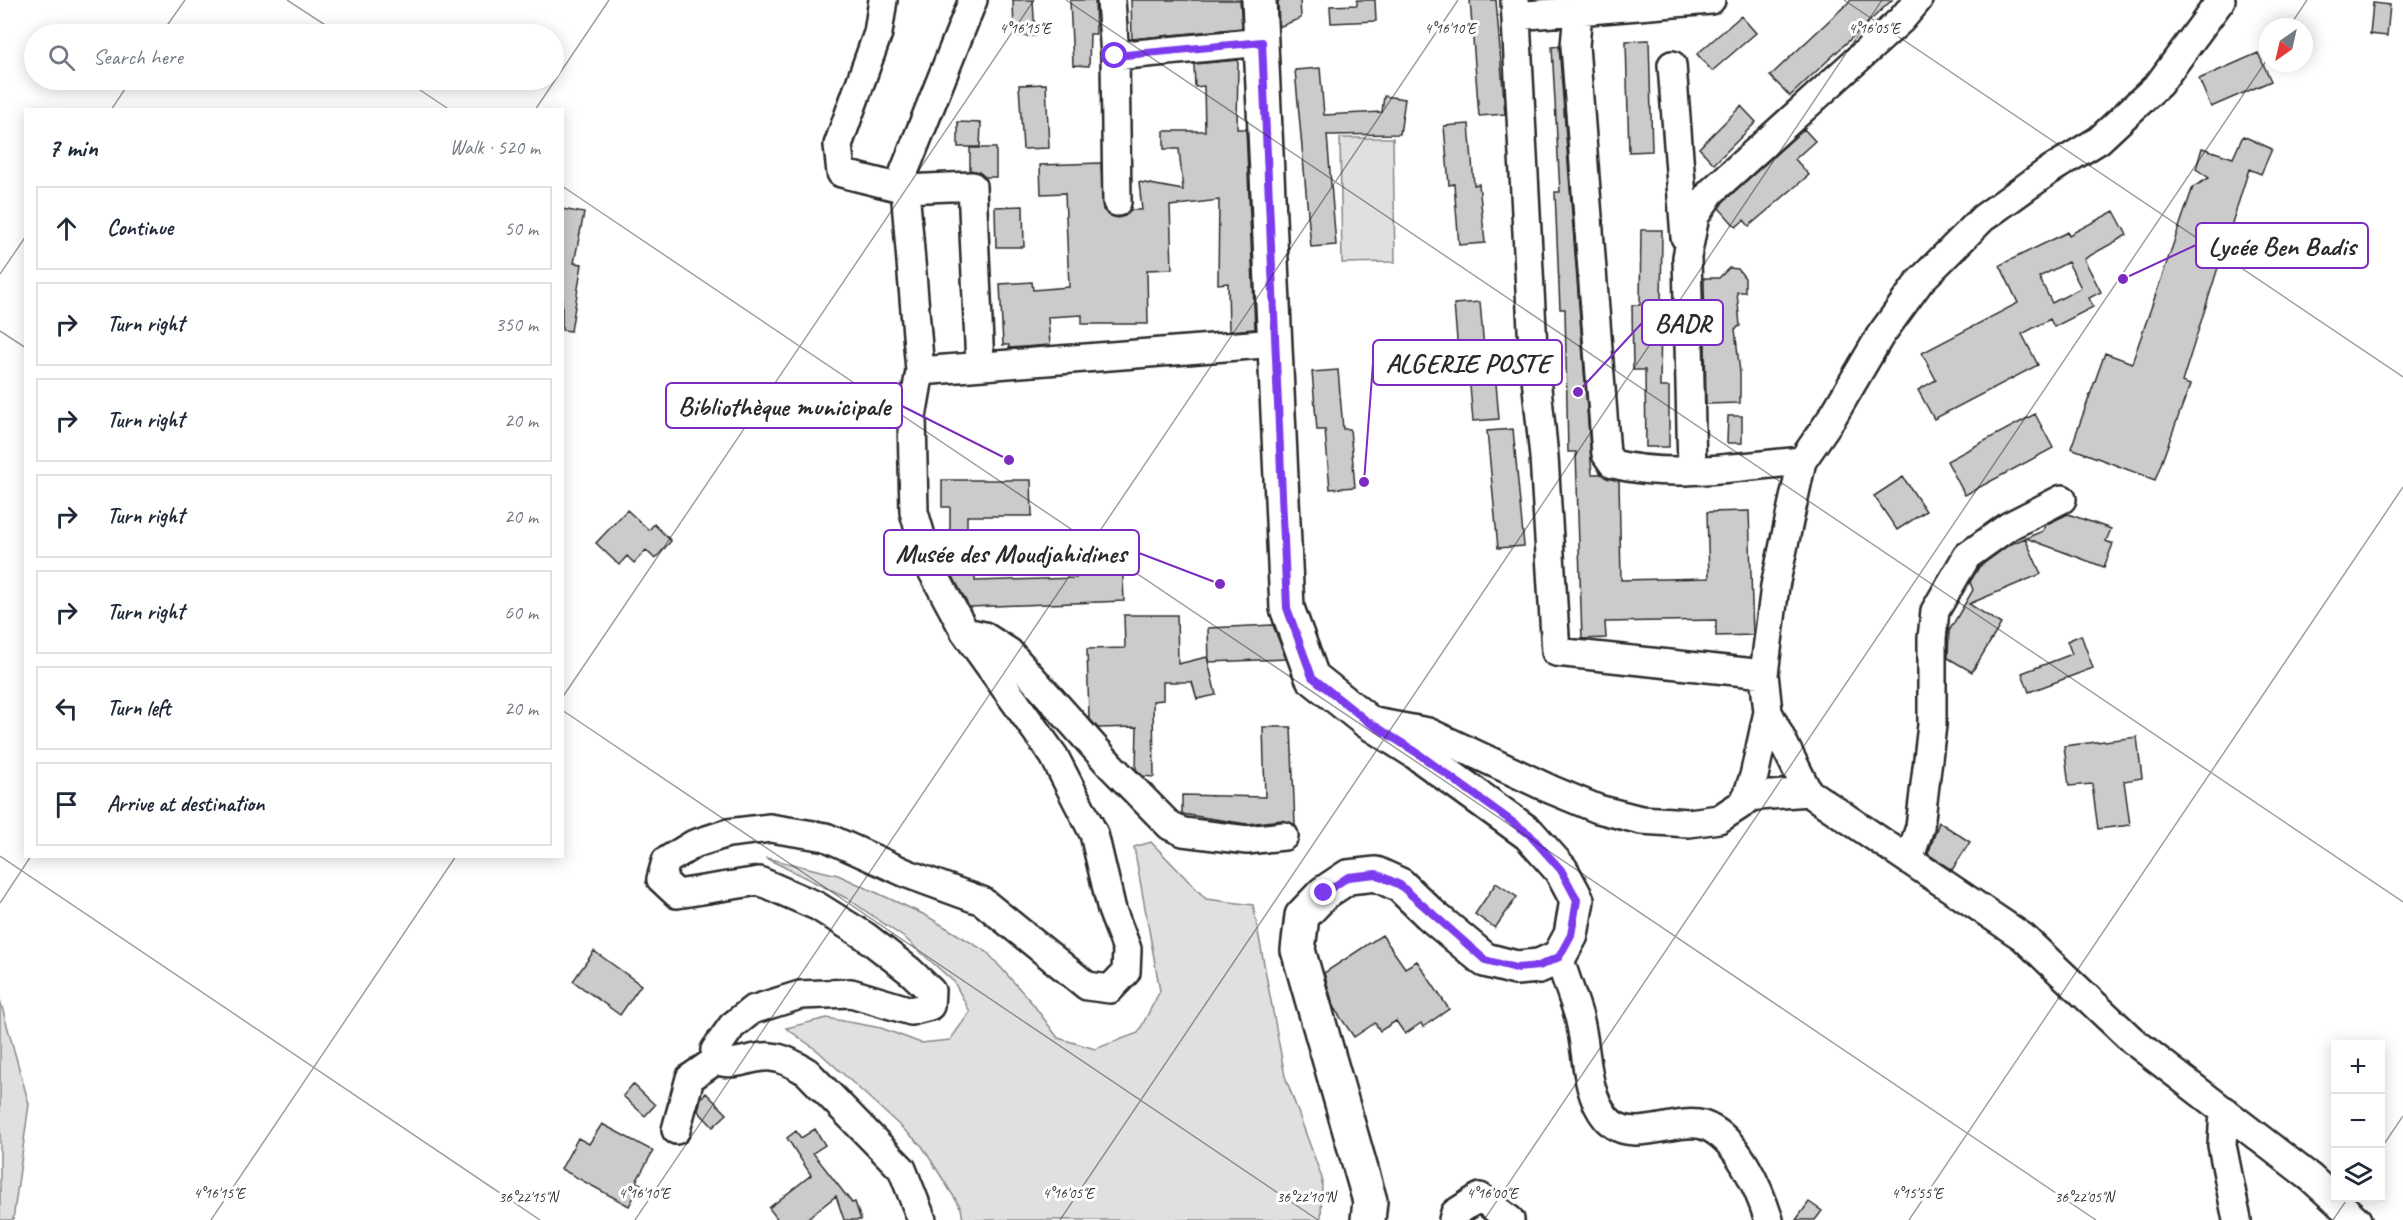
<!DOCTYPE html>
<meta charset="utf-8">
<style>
body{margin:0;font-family:Caveat,sans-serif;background:#f2f2f3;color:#1f2937}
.controls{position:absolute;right:18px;bottom:18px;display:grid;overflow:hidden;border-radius:0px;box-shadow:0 3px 15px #0003}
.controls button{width:54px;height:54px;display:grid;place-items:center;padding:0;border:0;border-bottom:2px solid #e0e1e3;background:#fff;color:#1f2937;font:30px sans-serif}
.compass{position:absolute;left:2259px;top:18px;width:54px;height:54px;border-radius:50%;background:#fff;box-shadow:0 3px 15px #0003;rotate:214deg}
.stop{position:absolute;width:18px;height:18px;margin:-14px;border:4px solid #7c3aed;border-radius:50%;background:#fff}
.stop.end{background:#7c3aed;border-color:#fff;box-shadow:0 2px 6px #0008}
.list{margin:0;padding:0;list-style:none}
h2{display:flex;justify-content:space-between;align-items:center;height:78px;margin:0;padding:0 24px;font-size:26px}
h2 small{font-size:20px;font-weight:400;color:#747a83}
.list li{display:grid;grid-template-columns:39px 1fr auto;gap:18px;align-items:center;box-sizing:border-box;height:84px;margin:0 12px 12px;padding:0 12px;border:2px solid #e0e1e3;border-radius:0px}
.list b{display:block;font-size:22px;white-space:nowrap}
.list em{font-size:20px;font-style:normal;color:#747a83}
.icon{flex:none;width:33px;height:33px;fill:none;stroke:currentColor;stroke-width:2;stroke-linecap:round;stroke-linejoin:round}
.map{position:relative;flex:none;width:2403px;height:1220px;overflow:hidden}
.search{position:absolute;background:#fff;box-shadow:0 3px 15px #0003;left:24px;top:24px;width:540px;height:66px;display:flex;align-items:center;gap:15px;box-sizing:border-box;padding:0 21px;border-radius:33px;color:#747a83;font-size:22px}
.panel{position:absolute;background:#fff;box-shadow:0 3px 15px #0003;left:24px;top:108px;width:540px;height:750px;border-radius:0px}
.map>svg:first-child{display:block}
</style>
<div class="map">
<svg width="2403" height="1220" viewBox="0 0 2403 1220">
<rect width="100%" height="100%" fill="#fff"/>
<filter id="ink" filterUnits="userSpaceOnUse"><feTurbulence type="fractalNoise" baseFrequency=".0167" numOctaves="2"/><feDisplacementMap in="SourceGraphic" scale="12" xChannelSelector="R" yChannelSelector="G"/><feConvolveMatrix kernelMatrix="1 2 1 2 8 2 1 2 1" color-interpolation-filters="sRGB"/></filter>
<g filter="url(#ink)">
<path fill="#e0e0e0" stroke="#868686" stroke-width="1.5" d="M 1340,138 L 1393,138 L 1395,262 L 1342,263 Z
M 1151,842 L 1206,899 L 1253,905 L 1285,1076 L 1322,1178 L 1321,1220 L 963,1220 L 961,1208 L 922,1146 L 818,1051 L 786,1028 L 827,1018 L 881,1028 L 921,1043 L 950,1040 L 970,1012 L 954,982 L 906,939 L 848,899 L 766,858 L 838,875 L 925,915 L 987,952 L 1033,1004 L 1058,1038 L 1095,1049 L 1138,1033 L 1160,991 L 1134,847 Z
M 0,1000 L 29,1104 L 13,1220 L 0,1220 Z"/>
<path fill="#cbcbcb" stroke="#2b2b2b" stroke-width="1.5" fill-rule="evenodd" d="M 1013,0 L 1033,0 L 1035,36 L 1014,36 Z
M 1070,0 L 1095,0 L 1096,34 L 1090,34 L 1089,66 L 1073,65 Z
M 1131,0 L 1240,0 L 1242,28 L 1132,39 Z
M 1278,0 L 1300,0 L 1301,18 L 1279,27 Z
M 1357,0 L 1375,0 L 1376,21 L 1331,23 L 1330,6 L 1357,5 Z
M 1470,0 L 1496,0 L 1505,114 L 1479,116 Z
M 1851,0 L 1892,0 L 1790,96 L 1770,76 Z
M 2373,3 L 2390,5 L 2387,36 L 2370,34 Z
M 1741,16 L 1756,33 L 1712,71 L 1697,54 Z
M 1649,40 L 1652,151 L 1629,152 L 1626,41 Z
M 1559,46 L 1592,474 L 1601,474 L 1619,481 L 1621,580 L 1709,578 L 1707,512 L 1749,511 L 1753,635 L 1716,636 L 1716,620 L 1605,622 L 1606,638 L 1582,639 L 1576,452 L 1568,452 L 1565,309 L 1560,309 L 1555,192 L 1560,192 L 1552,47 Z
M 2258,53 L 2271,81 L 2211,107 L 2199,79 Z
M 1238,60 L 1237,129 L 1246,129 L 1255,329 L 1229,331 L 1228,283 L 1218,284 L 1219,200 L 1170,206 L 1172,269 L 1147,270 L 1148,324 L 1082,324 L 1082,315 L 1048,317 L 1050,345 L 1009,348 L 1009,345 L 1003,345 L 1000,284 L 1032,282 L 1033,290 L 1069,287 L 1065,193 L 1041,194 L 1040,165 L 1101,163 L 1103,210 L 1109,215 L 1117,218 L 1125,216 L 1131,210 L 1142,210 L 1139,182 L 1183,190 L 1179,149 L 1164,149 L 1164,131 L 1205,131 L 1204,86 L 1195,87 L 1194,64 Z
M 1320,68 L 1324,115 L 1382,112 L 1384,96 L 1405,99 L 1400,134 L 1327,135 L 1336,245 L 1311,247 L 1295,70 Z
M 1046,84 L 1049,148 L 1023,149 L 1019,85 Z
M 1741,106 L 1756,122 L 1714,164 L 1699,148 Z
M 958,122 L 981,123 L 980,147 L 958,147 Z
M 1469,124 L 1474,185 L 1479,184 L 1485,243 L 1459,245 L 1454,184 L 1449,185 L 1444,126 Z
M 1804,129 L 1815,141 L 1795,159 L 1809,175 L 1749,226 L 1744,220 L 1736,227 L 1719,208 L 1723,202 Z
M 2243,136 L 2272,149 L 2261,174 L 2249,169 L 2182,382 L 2190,385 L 2155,480 L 2071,448 L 2105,353 L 2132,363 L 2193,187 L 2209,178 L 2196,169 L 2202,148 L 2233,158 Z
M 970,148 L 996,148 L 996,177 L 985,177 L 979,172 L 970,170 Z
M 1023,206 L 1024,247 L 996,247 L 995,207 Z
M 562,209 L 584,213 L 574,263 L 582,264 L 571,331 L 562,330 Z
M 2114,211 L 2127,235 L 2084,259 L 2101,292 L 2089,298 L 2093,307 L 2054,327 L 2050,319 L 2022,334 L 2038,365 L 1934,419 L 1918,390 L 1936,380 L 1922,353 L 2018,303 L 2000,265 L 2068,232 L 2069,235 ZM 2068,262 L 2081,288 L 2052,303 L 2039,277 Z
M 1641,230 L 1662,230 L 1660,387 L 1669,387 L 1669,447 L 1646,447 L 1645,370 L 1633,370 L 1632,305 L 1640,305 Z
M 1729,268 L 1738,269 L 1745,278 L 1745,292 L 1737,292 L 1740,326 L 1735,329 L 1740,373 L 1740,403 L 1706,404 L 1704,278 L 1719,278 Z
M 1480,302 L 1485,361 L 1494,360 L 1499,419 L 1473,421 L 1468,362 L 1459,363 L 1454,304 Z
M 1338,370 L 1343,429 L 1350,429 L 1355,487 L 1330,489 L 1325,430 L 1317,430 L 1312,372 Z
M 2035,414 L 2053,448 L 1965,495 L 1947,461 Z
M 1728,416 L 1742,416 L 1742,443 L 1727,443 Z
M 1513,429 L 1524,546 L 1498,548 L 1487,431 Z
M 1903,477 L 1926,511 L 1897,530 L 1874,496 Z
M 942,480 L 1031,480 L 1032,516 L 967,516 L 967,546 L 974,546 L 975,581 L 1076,578 L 1074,541 L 1102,540 L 1103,556 L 1122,556 L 1124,601 L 969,607 L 945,561 L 940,547 L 950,546 L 950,507 L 942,507 Z
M 627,510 L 649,530 L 654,524 L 671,541 L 655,559 L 646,550 L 634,563 L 627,556 L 619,565 L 596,543 Z
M 2068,514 L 2111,529 L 2106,541 L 2113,544 L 2104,567 L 2026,538 L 2043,531 L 2045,525 Z
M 2025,538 L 2041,574 L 1969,604 L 2001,624 L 1972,672 L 1948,658 L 1949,631 L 1973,590 L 1970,582 L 1979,567 L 2009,545 Z
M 1124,615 L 1177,615 L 1178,664 L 1207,657 L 1216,695 L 1197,699 L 1192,682 L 1163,682 L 1163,700 L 1153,701 L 1154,777 L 1143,776 L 1136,769 L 1137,727 L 1098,728 L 1089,718 L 1087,649 L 1125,648 Z
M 1273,625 L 1286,659 L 1209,662 L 1208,628 Z
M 2081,635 L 2093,668 L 2029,692 L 2022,673 L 2072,654 L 2067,641 Z
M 1263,727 L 1291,727 L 1295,825 L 1282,820 L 1247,824 L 1182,814 L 1182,795 L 1265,797 Z
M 2137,737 L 2142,778 L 2124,781 L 2130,825 L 2098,829 L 2092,784 L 2069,786 L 2064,746 Z
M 1939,822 L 1970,842 L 1952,870 L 1928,854 Z
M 1496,883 L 1517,897 L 1495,928 L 1475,914 Z
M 1382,935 L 1405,968 L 1417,961 L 1449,1009 L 1423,1027 L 1421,1023 L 1405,1034 L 1396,1021 L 1380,1031 L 1375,1023 L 1354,1037 L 1334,1008 L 1324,973 Z
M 594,951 L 641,985 L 620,1015 L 573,981 Z
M 633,1084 L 655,1105 L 645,1116 L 623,1096 Z
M 706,1093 L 727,1114 L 713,1127 L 698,1111 L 701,1098 Z
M 602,1124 L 653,1151 L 636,1182 L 641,1184 L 629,1206 L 561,1169 L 578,1138 L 589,1144 Z
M 815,1129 L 825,1145 L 813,1153 L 852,1203 L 855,1202 L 861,1220 L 844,1220 L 836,1196 L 805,1220 L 778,1220 L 769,1208 L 811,1175 L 787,1138 L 796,1131 L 801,1138 Z
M 1809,1202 L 1822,1211 L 1815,1220 L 1796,1220 Z"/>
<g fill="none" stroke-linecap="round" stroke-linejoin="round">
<g stroke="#2b2b2b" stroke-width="32">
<path id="minor" d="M 883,0 L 878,33 L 838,145 L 841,173 L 905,189 L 920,371 L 912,417 L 914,512 L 930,567 L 965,632 L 1054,756 L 1094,834 L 1112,910 L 1127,949 L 1126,972 L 1110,989 L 1087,986 L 982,901 L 908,874 L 826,837 L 770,828 L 728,833 L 694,844 L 666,861 L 661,879 L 677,894 L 759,881 L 817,906 L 865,936 L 910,971 L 931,991 L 930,1006 L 911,1011 L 851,993 L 800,995 L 752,1010 L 732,1026 L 715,1050 L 722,1062 C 738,1066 754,1055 771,1057 C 784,1058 795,1065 807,1072 L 902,1169 L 922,1220
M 973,0 L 904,172 L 905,189 L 972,186 L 980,366
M 1111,0 L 1115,56 L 1117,202
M 1515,0 L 1533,348 L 1544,457 L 1556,652 L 1764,674
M 1578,12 L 1575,46 L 1606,454 L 1613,464 C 1673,479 1741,466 1802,461
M 1516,16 L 1711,0
M 1115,56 L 1262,42
M 1672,65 L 1685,237
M 920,371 L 1276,343
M 1692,470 L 1687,257 L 1695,216 L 1711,192 L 1901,20 L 1918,0
M 965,632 L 984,636 L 1009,652 L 1111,766 L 1170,826 L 1183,832 L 1247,840 L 1284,836
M 1369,721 L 1428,732 L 1552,790 L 1598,809 L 1641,820 L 1689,823 L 1719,819 L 1745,802 L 1754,776 L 1768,712 L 1764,674 L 1775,586 L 1802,461 L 1833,416 L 1880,336 L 1920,281 L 1983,218 L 2050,170 L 2099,140 L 2159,84 L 2221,0
M 1808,792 L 2023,937 L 2132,1040 L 2311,1178 L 2357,1220
M 1746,797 L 1808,792 L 1768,712
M 1909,860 L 1920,827 L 1932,725 L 1932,638 L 1935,611 L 1967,556 L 2009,526 L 2062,499
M 1559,957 C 1565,977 1573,997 1579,1017 C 1588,1050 1584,1091 1606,1118 C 1631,1147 1674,1117 1703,1125 C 1737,1136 1759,1189 1769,1220
M 2224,1110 L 2222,1145 L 2237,1220
M 676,1130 L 690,1078 L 719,1058
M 1453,1220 L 1455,1213 L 1480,1197 L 1510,1220"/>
</g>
<g stroke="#2b2b2b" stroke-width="38">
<path id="major" d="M 1259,0 L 1287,608 L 1312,677 L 1367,721 L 1416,752 L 1529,834 L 1561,870 L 1577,900 L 1571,935 L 1559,957 L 1539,966 L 1516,968 L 1485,960 L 1430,914 L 1400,885 L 1376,874 L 1348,877 L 1324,893 L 1302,916 L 1298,950 L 1370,1201 L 1368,1220"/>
</g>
<use href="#minor" stroke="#fff" stroke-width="27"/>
<use href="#major" stroke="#fff" stroke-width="33"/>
</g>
</g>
<g fill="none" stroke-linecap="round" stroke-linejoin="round" filter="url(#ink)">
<path stroke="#7c3aed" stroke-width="8" d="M 1115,56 L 1262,42 L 1287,608 L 1312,677 L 1367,721 L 1416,752 L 1529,834 L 1561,870 L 1577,900 L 1571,935 L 1559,957 L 1539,966 L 1516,968 L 1485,960 L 1400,885 L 1376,874 L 1348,877 L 1324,893"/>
</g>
<path fill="none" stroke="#2b2b2b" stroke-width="1.5" stroke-opacity="0.45" d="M 287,0 L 339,34M 1066,0 L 2403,902M 1844,0 L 2403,377M 2289,27 L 2307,0M 161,34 L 185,0M 405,80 L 450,110M 111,110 L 131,80M 535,110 L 609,0M 562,186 L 2096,1220M 0,274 L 26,236M 0,331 L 26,348M 562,698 L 1034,0M 562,710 L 1318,1220M 0,856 L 540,1220M 0,903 L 31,856M 2380,1150 L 2403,1116M 211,1220 L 456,856M 635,1220 L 1458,0M 1060,1220 L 1882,0M 1484,1220 L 2268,58M 1909,1220 L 2403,487M 2333,1220 L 2348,1198"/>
<g font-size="15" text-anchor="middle" fill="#2b2b2b" stroke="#fff" stroke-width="6" stroke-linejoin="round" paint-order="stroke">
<text x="1025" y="33">4°16'15"E</text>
<text x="1450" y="33">4°16'10"E</text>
<text x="1874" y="33">4°16'05"E</text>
<text x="219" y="1198">4°16'15"E</text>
<text x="644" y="1198">4°16'10"E</text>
<text x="1068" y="1198">4°16'05"E</text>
<text x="1492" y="1198">4°16'00"E</text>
<text x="1917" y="1198">4°15'55"E</text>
<text x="528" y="1202">36°22'15"N</text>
<text x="1306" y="1202">36°22'10"N</text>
<text x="2084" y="1202">36°22'05"N</text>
</g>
<path fill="none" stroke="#7b2cbf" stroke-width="2" d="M2123 279L2196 245M1578 392L1642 323M1364 482L1373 363M1009 460L902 406M1220 584L1139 553"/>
<g fill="#7b2cbf" stroke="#fff" stroke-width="2">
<circle cx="2123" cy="279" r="6"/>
<circle cx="1578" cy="392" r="6"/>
<circle cx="1364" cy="482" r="6"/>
<circle cx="1009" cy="460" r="6"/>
<circle cx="1220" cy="584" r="6"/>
</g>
<g fill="#fff" stroke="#7b2cbf" stroke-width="2">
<rect x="2196" y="223" width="172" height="45" rx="6"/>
<rect x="1642" y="300" width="81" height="45" rx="6"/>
<rect x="1373" y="340" width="189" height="45" rx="6"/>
<rect x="666" y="383" width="236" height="45" rx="6"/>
<rect x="884" y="530" width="255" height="45" rx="6"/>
</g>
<g font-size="27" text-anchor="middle" font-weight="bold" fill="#2b2b2b">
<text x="2282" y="255">Lycée Ben Badis</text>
<text x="1683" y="332">BADR</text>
<text x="1468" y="372">ALGERIE POSTE</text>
<text x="784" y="415">Bibliothèque municipale</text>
<text x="1011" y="562">Musée des Moudjahidines</text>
</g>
</svg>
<div class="controls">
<button>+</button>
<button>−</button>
<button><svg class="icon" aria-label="layers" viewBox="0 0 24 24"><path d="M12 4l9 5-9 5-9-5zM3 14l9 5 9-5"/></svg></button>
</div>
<svg class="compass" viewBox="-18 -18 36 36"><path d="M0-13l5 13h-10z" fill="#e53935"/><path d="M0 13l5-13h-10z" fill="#747a83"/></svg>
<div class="stop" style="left:1115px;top:56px"></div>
<div class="stop end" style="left:1324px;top:893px"></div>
<div class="search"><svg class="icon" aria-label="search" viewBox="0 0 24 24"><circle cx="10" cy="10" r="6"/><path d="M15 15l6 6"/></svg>Search here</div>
<section class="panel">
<h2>7 min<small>Walk · 520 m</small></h2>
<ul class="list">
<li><svg class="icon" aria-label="ahead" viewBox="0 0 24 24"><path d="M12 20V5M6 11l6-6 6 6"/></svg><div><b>Continue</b></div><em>50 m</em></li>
<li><svg class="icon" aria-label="right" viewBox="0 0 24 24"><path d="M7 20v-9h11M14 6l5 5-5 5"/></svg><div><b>Turn right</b></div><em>350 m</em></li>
<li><svg class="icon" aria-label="right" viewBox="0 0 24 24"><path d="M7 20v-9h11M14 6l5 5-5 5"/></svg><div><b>Turn right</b></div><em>20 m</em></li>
<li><svg class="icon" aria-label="right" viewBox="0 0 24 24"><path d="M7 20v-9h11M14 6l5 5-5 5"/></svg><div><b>Turn right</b></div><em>20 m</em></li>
<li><svg class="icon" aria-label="right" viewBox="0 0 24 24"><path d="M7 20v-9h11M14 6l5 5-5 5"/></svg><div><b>Turn right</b></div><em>60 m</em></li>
<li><svg class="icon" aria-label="left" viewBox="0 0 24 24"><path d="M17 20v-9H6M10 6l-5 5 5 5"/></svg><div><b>Turn left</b></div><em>20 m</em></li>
<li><svg class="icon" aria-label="arrive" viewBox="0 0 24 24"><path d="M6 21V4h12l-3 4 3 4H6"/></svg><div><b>Arrive at destination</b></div></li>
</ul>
</section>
</div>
